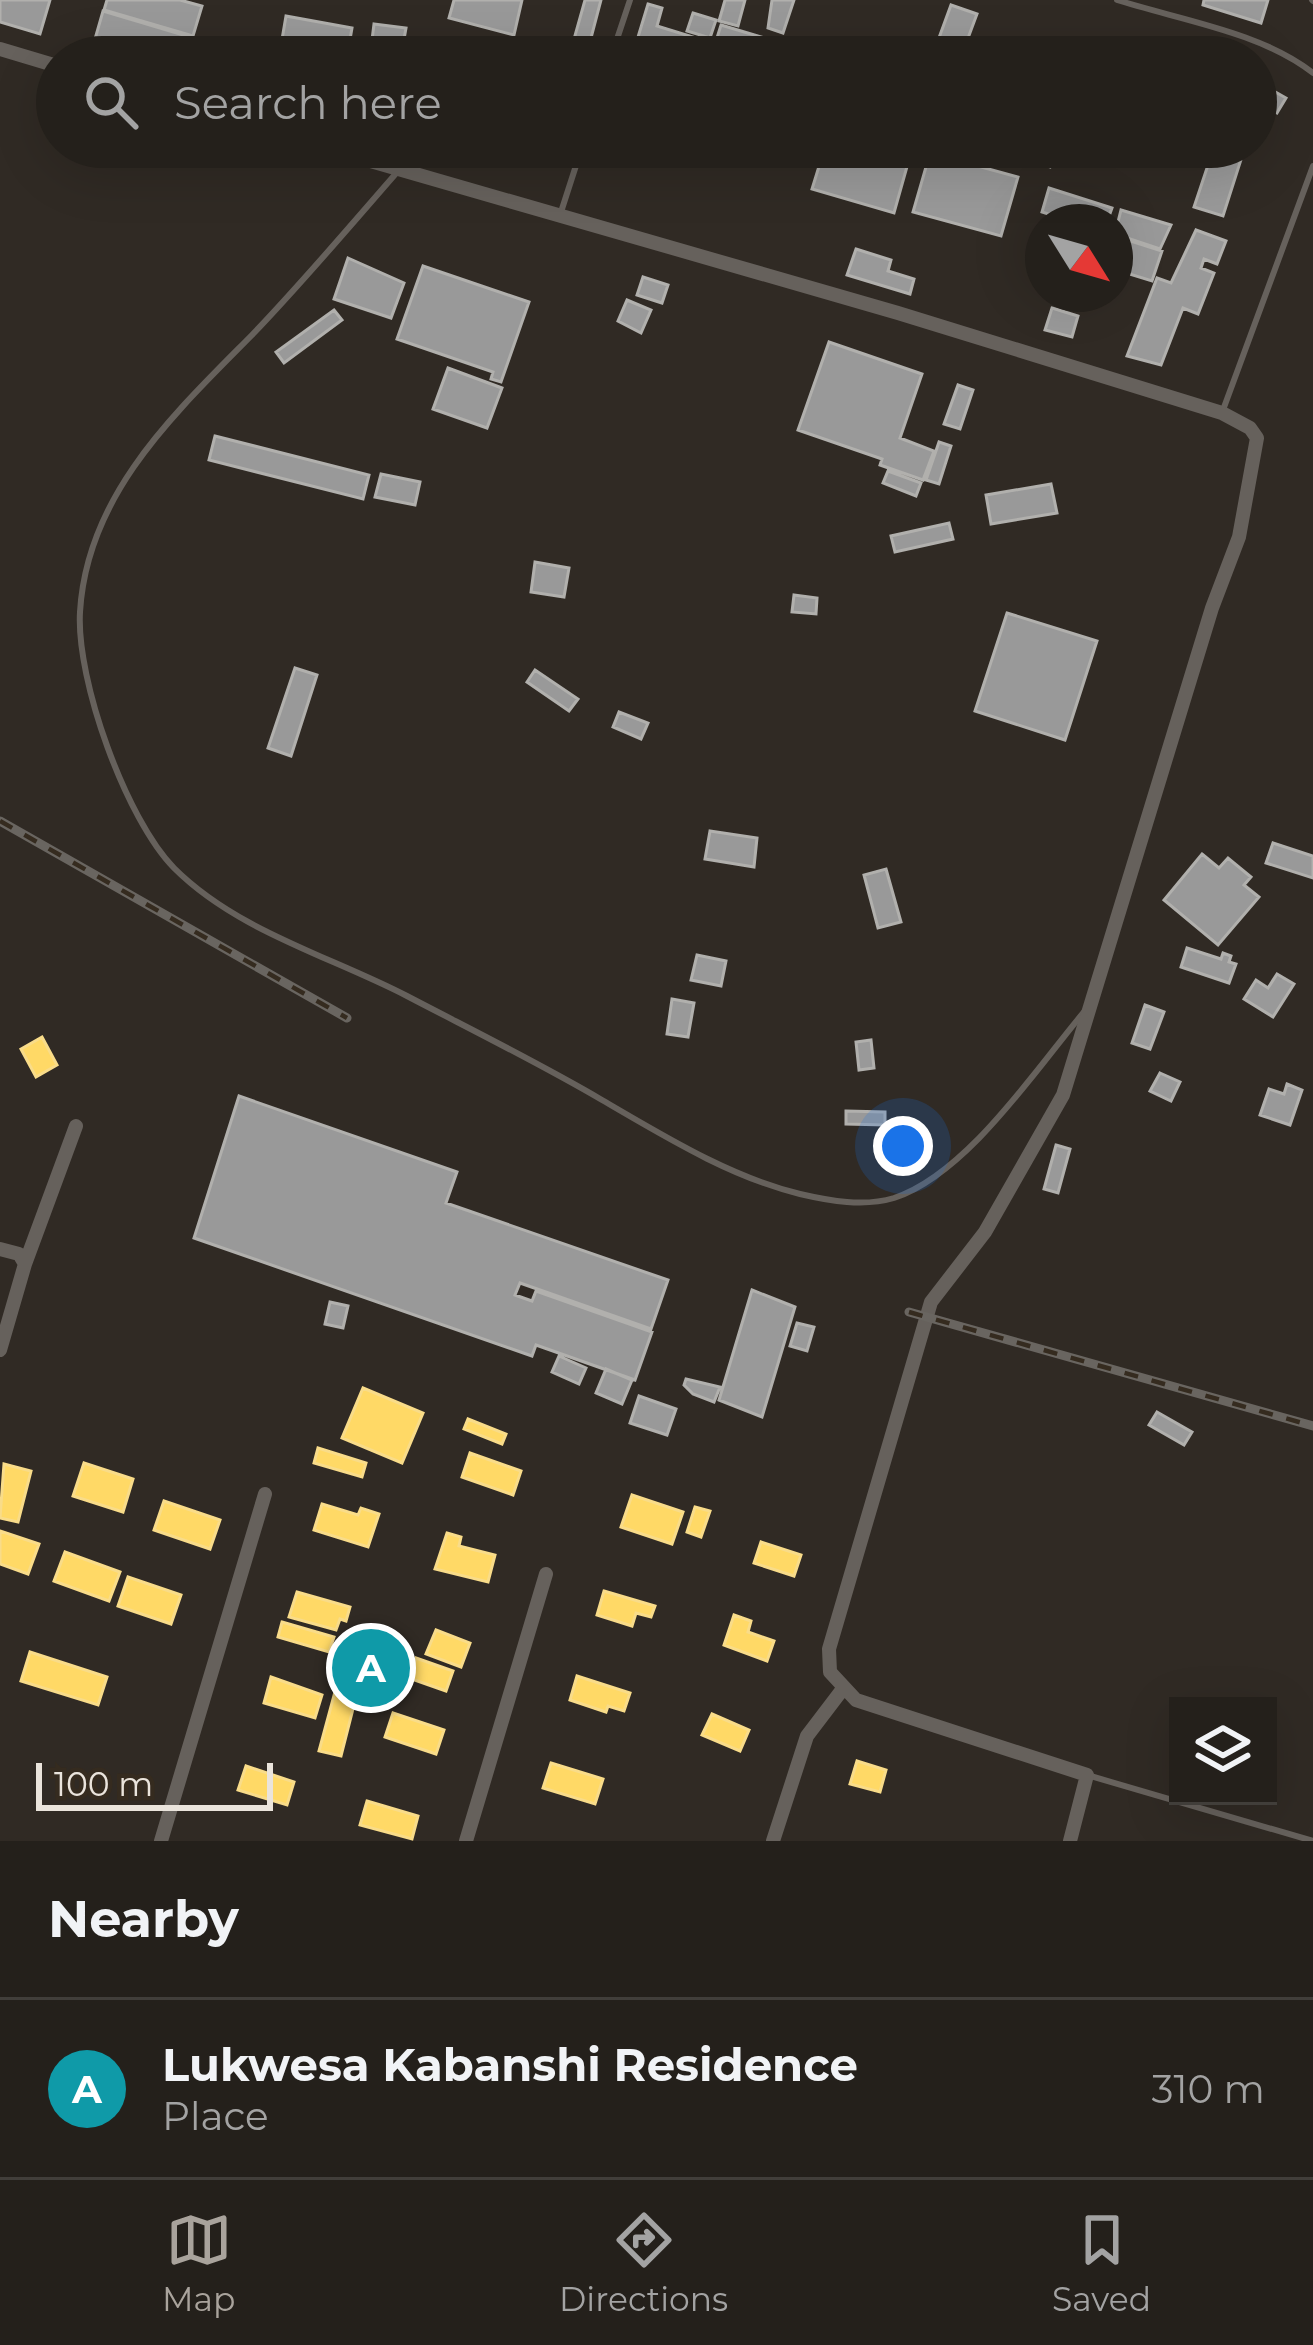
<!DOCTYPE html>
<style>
body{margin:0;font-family:Montserrat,sans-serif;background:#302d28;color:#f1f3f6}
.controls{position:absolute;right:36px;bottom:36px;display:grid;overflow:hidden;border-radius:0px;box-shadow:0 12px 48px #0002}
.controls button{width:108px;height:108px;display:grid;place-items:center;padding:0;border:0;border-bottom:3px solid #413e3a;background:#24201b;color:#f1f3f6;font:60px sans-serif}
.compass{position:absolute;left:1025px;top:204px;width:108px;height:108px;border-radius:50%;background:#24201b;box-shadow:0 12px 48px #0002;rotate:127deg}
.scale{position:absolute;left:36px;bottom:30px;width:237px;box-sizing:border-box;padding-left:12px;border:6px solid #eae4dc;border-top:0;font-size:33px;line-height:42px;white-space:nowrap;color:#eae4dc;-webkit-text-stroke:9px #352b1f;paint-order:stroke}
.you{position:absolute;left:903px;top:1146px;width:42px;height:42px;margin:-30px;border:9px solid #fff;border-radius:50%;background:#1a73e8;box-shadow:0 0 0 18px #1a73e833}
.badge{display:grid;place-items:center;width:78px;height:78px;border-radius:50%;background:#a9a39c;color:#fff;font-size:39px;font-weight:700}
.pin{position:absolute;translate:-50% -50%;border:6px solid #fff;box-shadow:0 3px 12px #0006}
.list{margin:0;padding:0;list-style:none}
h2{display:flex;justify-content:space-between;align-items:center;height:156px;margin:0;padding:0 48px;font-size:51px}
h2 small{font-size:39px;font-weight:400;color:#a3a3a3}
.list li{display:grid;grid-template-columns:78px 1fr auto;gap:36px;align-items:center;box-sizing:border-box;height:180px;padding:0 48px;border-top:3px solid #413e3a}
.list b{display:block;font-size:45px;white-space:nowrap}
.list p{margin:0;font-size:39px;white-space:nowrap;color:#a3a3a3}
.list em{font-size:39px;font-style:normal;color:#a3a3a3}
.icon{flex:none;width:66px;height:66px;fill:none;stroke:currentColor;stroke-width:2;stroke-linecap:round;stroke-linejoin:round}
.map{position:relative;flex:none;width:1313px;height:1841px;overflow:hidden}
.search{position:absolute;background:#24201b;box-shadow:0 12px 48px #0002;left:36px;right:36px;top:36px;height:132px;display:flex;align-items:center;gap:30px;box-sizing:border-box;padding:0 42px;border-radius:66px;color:#a3a3a3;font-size:45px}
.sheet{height:336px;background:#24201b}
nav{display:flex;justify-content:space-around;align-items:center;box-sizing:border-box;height:168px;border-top:3px solid #413e3a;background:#24201b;font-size:33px;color:#a3a3a3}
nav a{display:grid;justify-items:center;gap:6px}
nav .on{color:#a9a39c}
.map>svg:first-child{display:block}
</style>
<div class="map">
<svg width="1313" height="1841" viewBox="0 0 1313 1841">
<rect width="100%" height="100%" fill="#302a24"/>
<path fill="#ffd966" stroke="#f9dc89" stroke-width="3" d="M 42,1037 L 57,1065 L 36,1077 L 21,1049 Z
M 363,1388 L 423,1413 L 402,1463 L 342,1438 Z
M 468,1419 L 506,1434 L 502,1444 L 464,1429 Z
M 318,1448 L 366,1463 L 362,1477 L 314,1463 Z
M 470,1453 L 521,1471 L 513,1495 L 462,1477 Z
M 84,1463 L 133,1479 L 123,1512 L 73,1496 Z
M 4,1464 L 31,1471 L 18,1522 L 0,1518 Z
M 632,1495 L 683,1512 L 672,1544 L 621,1527 Z
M 164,1501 L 220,1520 L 210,1549 L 154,1530 Z
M 322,1504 L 358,1515 L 361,1508 L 379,1514 L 368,1547 L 314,1530 Z
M 695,1507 L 710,1511 L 701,1537 L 687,1532 Z
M 0,1531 L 39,1544 L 28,1574 L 0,1564 Z
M 447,1533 L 461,1537 L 459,1546 L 495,1555 L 488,1582 L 435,1569 Z
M 761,1542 L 801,1555 L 794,1576 L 754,1563 Z
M 65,1552 L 120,1572 L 109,1601 L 54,1581 Z
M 128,1577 L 181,1595 L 171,1624 L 118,1606 Z
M 604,1591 L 655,1606 L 651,1617 L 636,1613 L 632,1626 L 597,1615 Z
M 297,1592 L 350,1607 L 346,1621 L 340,1619 L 336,1630 L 289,1617 Z
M 734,1615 L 751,1621 L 748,1632 L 774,1641 L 767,1661 L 724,1645 Z
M 282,1622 L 334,1637 L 329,1652 L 278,1637 Z
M 436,1630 L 470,1643 L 461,1667 L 426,1654 Z
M 339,1644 L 362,1657 L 353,1671 L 331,1658 Z
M 30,1652 L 107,1677 L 98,1705 L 21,1681 Z
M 416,1658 L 453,1671 L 446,1691 L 409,1678 Z
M 577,1676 L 630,1693 L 624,1711 L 608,1706 L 606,1712 L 570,1700 Z
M 271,1677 L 322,1695 L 315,1718 L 264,1703 Z
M 336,1688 L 357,1693 L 341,1756 L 319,1751 Z
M 393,1713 L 444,1730 L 436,1754 L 385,1737 Z
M 712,1714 L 749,1730 L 740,1751 L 702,1735 Z
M 857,1761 L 886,1770 L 880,1792 L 850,1784 Z
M 551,1763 L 603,1779 L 595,1804 L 543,1788 Z
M 246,1766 L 294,1782 L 287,1805 L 238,1790 Z
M 367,1801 L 418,1816 L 412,1839 L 360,1825 Z"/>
<path fill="#999" stroke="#b1b0ad" stroke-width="3" d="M 0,0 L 50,0 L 40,34 L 0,22 Z
M 107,0 L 180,0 L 202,6 L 193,36 L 104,10 Z
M 454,0 L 522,0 L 514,35 L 449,18 Z
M 585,0 L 601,0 L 586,57 L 569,57 Z
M 725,0 L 745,0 L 738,26 L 719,21 Z
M 772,0 L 794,0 L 783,33 L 768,28 Z
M 1204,0 L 1268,0 L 1261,23 L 1203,5 Z
M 648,4 L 662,8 L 657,26 L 709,42 L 704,57 L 670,57 L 635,47 Z
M 951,5 L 977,14 L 961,57 L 932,57 Z
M 103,11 L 227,48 L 225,57 L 156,57 L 95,39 Z
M 693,13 L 716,20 L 710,38 L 687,31 Z
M 286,16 L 352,28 L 347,57 L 279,57 Z
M 374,24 L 406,28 L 403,45 L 372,40 Z
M 721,25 L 781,43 L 776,57 L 711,57 Z
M 1256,81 L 1286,98 L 1277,113 L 1256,100 Z
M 825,147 L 877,147 L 910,156 L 894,213 L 812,189 Z
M 984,147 L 1056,147 L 1050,167 Z
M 1214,147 L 1245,147 L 1223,216 L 1194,207 Z
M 930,153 L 1018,177 L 1001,236 L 913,212 Z
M 1049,188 L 1112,208 L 1107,222 L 1074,222 L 1042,212 Z
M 1121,210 L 1171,225 L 1160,249 L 1115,234 Z
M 1196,230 L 1226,241 L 1217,264 L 1204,259 L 1201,268 L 1214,273 L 1198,314 L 1183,308 L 1161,365 L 1127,356 L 1157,278 L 1171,283 Z
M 1115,236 L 1162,251 L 1152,281 L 1120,271 L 1115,279 Z
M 856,249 L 891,260 L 888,271 L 914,279 L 910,294 L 847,275 Z
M 348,258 L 404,283 L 391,318 L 334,299 Z
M 423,266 L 529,302 L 501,382 L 491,379 L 493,372 L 397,339 Z
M 643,277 L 668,285 L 662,303 L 637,295 Z
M 627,300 L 651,310 L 641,333 L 618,321 Z
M 1052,308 L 1078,316 L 1072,337 L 1045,330 Z
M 334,310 L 342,320 L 284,363 L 276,352 Z
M 829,342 L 922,374 L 900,438 L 934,451 L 923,480 L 880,465 L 882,459 L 798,430 Z
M 448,368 L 502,388 L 487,428 L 433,409 Z
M 958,385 L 973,390 L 960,429 L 944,424 Z
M 215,436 L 369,475 L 363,499 L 209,460 Z
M 939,442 L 951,446 L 939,484 L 926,480 Z
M 888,471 L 921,483 L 916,496 L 883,483 Z
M 381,474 L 420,482 L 415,505 L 375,497 Z
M 1051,484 L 1057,513 L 991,524 L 986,495 Z
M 949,523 L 953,539 L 895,552 L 891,536 Z
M 535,562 L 569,568 L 564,597 L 531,592 Z
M 794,595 L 817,598 L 816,614 L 792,612 Z
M 1007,613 L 1097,641 L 1065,740 L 975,711 Z
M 295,668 L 317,675 L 291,756 L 268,748 Z
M 535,670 L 578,699 L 569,711 L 527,682 Z
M 619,712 L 648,723 L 641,739 L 613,727 Z
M 710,831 L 757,838 L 754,867 L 705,859 Z
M 1273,843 L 1313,856 L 1313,878 L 1266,863 Z
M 1202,854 L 1219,868 L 1228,858 L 1251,877 L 1244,885 L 1259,897 L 1218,945 L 1164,900 Z
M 886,869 L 901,922 L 878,928 L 864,875 Z
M 1187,948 L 1221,959 L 1223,953 L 1231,956 L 1229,962 L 1236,964 L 1229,983 L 1181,967 Z
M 697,955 L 726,961 L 721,986 L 691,980 Z
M 1277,974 L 1294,984 L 1273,1017 L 1244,999 L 1256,980 L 1268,988 Z
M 672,999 L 694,1003 L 688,1037 L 667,1034 Z
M 1145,1005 L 1164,1012 L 1150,1049 L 1132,1043 Z
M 871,1040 L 874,1068 L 859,1070 L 856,1042 Z
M 1160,1073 L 1180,1082 L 1171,1101 L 1150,1091 Z
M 1287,1084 L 1302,1090 L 1290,1125 L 1260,1115 L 1269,1089 L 1284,1094 Z
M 239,1096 L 457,1172 L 446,1203 L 668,1280 L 651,1329 L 520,1283 L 515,1295 L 532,1301 L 536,1291 L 652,1332 L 635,1380 L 536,1345 L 532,1356 L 194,1238 Z
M 846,1111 L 885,1112 L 885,1125 L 846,1124 Z
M 1056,1145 L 1070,1149 L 1058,1193 L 1044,1189 Z
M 752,1290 L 795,1307 L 762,1417 L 719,1400 Z
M 330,1302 L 348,1306 L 343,1328 L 325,1324 Z
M 797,1323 L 814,1327 L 807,1351 L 790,1346 Z
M 559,1356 L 586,1368 L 579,1384 L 552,1372 Z
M 606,1369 L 632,1380 L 622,1404 L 596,1393 Z
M 686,1379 L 720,1387 L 714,1402 L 693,1394 L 684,1385 Z
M 639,1396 L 676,1409 L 667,1435 L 630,1423 Z
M 1157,1412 L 1192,1432 L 1184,1445 L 1149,1425 Z"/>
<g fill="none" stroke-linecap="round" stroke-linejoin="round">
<path stroke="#66615c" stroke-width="6" d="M 1117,0 C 1180,20 1261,32 1313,73
M 1312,0 L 1313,1
M 611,57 L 630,0
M 399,170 C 350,226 303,282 252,335 C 175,413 87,494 80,612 C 76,680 126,819 174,868 C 237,931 330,956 407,996 C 472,1030 539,1063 602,1100 C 664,1136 730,1177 800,1194 C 830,1201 864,1207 894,1198 C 967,1174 1036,1069 1084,1012
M 561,212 L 582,147
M 1223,410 L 1313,166
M 1087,1775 L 1313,1841"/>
<path stroke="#66615c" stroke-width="14" d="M 0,49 L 57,66
M 322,147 L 898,313 L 1222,413 L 1250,428 L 1257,438 L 1239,537 L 1212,608 L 1063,1095 L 985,1232 L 931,1302 L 829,1649 L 830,1672 L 856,1700 L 1087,1775 L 1070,1841
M 0,1249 L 19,1254 L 25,1264 L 0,1350
M 25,1264 L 76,1126
M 161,1841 L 265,1494
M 466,1841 L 546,1574
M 773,1841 L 807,1736 L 842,1690"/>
<g stroke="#696560" stroke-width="9">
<path id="rail" d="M 0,821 L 347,1018
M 909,1312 L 1313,1426"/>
</g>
<use href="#rail" stroke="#352b1f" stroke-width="4.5" stroke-dasharray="14" stroke-linecap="butt"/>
</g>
</svg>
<div class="controls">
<button><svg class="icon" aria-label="layers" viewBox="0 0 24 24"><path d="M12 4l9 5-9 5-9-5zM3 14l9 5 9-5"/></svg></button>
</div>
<svg class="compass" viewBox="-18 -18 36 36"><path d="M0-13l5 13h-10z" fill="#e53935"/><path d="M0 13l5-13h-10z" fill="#a3a3a3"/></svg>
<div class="scale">100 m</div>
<div class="you"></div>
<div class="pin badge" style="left:371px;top:1668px;background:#0f9aa8">A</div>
<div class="search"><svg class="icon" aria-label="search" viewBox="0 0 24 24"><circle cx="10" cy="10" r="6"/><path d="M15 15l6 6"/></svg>Search here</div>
</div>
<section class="sheet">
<h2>Nearby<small></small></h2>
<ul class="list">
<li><span class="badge" style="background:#0f9aa8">A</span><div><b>Lukwesa Kabanshi Residence</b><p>Place</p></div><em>310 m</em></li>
</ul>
</section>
<nav>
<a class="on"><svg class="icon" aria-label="map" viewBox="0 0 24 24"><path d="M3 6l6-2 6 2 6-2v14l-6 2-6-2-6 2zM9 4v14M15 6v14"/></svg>Map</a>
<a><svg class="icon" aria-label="directions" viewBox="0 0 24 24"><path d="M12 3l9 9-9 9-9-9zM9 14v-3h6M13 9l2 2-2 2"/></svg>Directions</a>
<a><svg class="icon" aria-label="saved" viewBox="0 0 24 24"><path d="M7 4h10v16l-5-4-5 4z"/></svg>Saved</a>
</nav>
